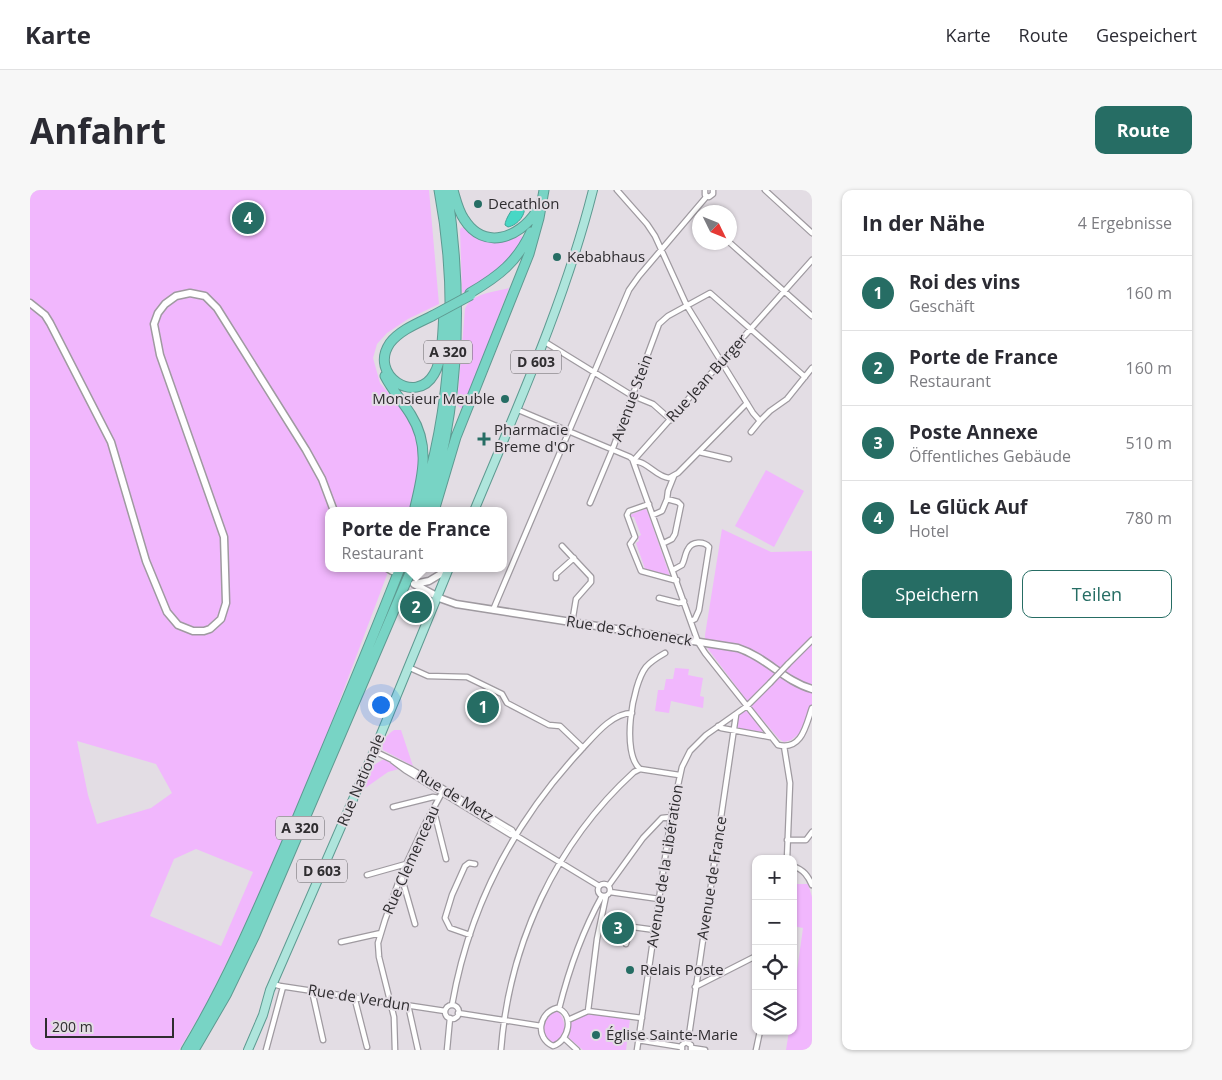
<!DOCTYPE html>
<html lang="de">
<meta charset="utf-8">
<style>
body{margin:0;font-family:"Open Sans",sans-serif;background:#f7f7f7;color:#2b2b33}
.controls{position:absolute;right:15px;bottom:15px;display:grid;overflow:hidden;border-radius:10px;box-shadow:0 1px 4px #0004}
.controls button{width:45px;height:45px;display:grid;place-items:center;padding:0;border:0;border-bottom:1px solid #e1e1e2;background:#fff;color:#2b2b33;font:25px sans-serif}
.compass{position:absolute;left:662px;top:15px;width:45px;height:45px;border-radius:50%;background:#fff;box-shadow:0 1px 4px #0004;rotate:133deg}
.scale{position:absolute;left:15px;bottom:12px;width:129px;box-sizing:border-box;padding-left:5px;border:2px solid #2f2d30;border-top:0;font-size:14px;line-height:18px;white-space:nowrap;color:#2f2d30;-webkit-text-stroke:4px #e3dde4;paint-order:stroke}
.you{position:absolute;left:350px;top:514px;width:18px;height:18px;margin:-12px;border:4px solid #fff;border-radius:50%;background:#1a73e8;box-shadow:0 0 0 8px #1a73e833}
.badge{display:grid;place-items:center;width:32px;height:32px;border-radius:50%;background:#266d64;color:#fff;font-size:16px;font-weight:700}
.pin{position:absolute;translate:-50% -50%;border:2px solid #fff;box-shadow:0 1px 5px #0006}
.popup{position:absolute;left:295px;top:317px;width:182px;height:65px;box-sizing:border-box;display:grid;place-content:center;border-radius:10px;background:#fff;filter:drop-shadow(0 1px 4px #0005);font-size:16px;white-space:nowrap;color:#7c7c81}
.popup b{font-size:19px;color:#2b2b33}
.popup::after{content:'';position:absolute;left:50%;top:100%;margin-left:-10px;border:10px solid transparent;border-top-color:#fff}
.list{margin:0;padding:0;list-style:none}
h2{display:flex;justify-content:space-between;align-items:center;height:65px;margin:0;padding:0 20px;font-size:21px}
h2 small{font-size:16px;font-weight:400;color:#7c7c81}
.list li{display:grid;grid-template-columns:32px 1fr auto;gap:15px;align-items:center;box-sizing:border-box;height:75px;padding:0 20px;border-top:1px solid #e1e1e2}
.list b{display:block;font-size:19px;white-space:nowrap}
.list p{margin:0;font-size:16px;white-space:nowrap;color:#7c7c81}
.list em{font-size:16px;font-style:normal;color:#7c7c81}
.actions{display:flex;gap:10px;padding:15px 20px}
.actions a{flex:1;padding:11px 0;border:1px solid #266d64;border-radius:10px;text-align:center;font-size:18px;color:#266d64}
.actions .main{background:#266d64;color:#fff}
.icon{flex:none;width:28px;height:28px;fill:none;stroke:currentColor;stroke-width:2;stroke-linecap:round;stroke-linejoin:round}
.map{position:relative;flex:none;width:782px;height:860px;overflow:hidden;border-radius:10px}
header{display:flex;align-items:center;gap:30px;box-sizing:border-box;height:70px;padding:0 25px;background:#fff;border-bottom:1px solid #e1e1e2}
header strong{font-size:24px}
nav{display:flex;gap:28px;margin-inline-start:auto;font-size:18px}
.intro{display:flex;align-items:center;justify-content:space-between;box-sizing:border-box;height:120px;padding:0 30px}
h1{margin:0;font-size:35px}
.button{padding:12px 22px;border-radius:10px;background:#266d64;color:#fff;font-size:18px;font-weight:700}
main{display:flex;gap:30px;padding:0 30px}
aside{flex:1;background:#fff;border-radius:10px;box-shadow:0 1px 4px #0004}
.map>svg:first-child{display:block}
</style>
<header>
<strong>Karte</strong>
<nav><a>Karte</a><a>Route</a><a>Gespeichert</a></nav>
</header>
<div class="intro"><h1>Anfahrt</h1><a class="button">Route</a></div>
<main>
<div class="map">
<svg width="782" height="860" viewBox="0 0 782 860">
<rect width="100%" height="100%" fill="#e3dde4"/>
<path fill="#f1b7fd" fill-rule="evenodd" d="M 0,0 L 399,0 L 409,114 L 378,129 L 357,143 L 347,154 L 343,168 L 350,193 L 386,236 L 392,263 L 389,290 L 380,321 L 298,321 L 298,378 L 352,378 L 358,382 L 276,600 L 243,676 L 176,815 L 149,860 L 0,860 ZM 47,551 L 126,574 L 142,603 L 121,618 L 67,634 L 58,605 ZM 166,659 L 223,682 L 191,756 L 120,726 L 144,669 Z
M 432,37 C 437,40 440,44 445,47 C 460,55 476,52 490,46 L 495,48 L 479,72 L 446,97 L 435,103 L 432,102 L 430,39 Z
M 479,98 L 434,217 L 431,218 L 427,215 L 435,119 C 441,103 465,102 479,98 Z
M 736,280 L 774,301 L 744,357 L 705,336 Z
M 615,319 L 617,320 L 640,386 L 615,379 L 606,353 L 609,351 L 608,347 L 611,345 L 604,327 L 601,327 L 600,325 Z
M 692,339 L 741,362 L 782,361 L 782,515 L 769,544 L 761,550 L 754,552 L 749,549 L 721,516 L 675,455 L 675,445 Z
M 645,478 L 659,479 L 658,485 L 673,488 L 670,506 L 674,507 L 673,518 L 641,511 L 639,523 L 625,521 L 628,500 L 634,500 L 636,489 L 643,489 Z
M 715,521 L 717,521 L 733,541 L 732,542 L 707,538 L 708,525 Z
M 364,540 L 371,540 L 383,576 L 353,560 C 350,552 358,544 364,540 Z
M 352,570 L 356,570 L 369,579 L 358,582 L 331,601 L 344,575 Z
M 763,694 L 778,694 L 782,707 L 782,860 L 756,860 L 759,841 L 763,841 L 763,810 L 773,738 L 763,736 Z
M 523,822 L 528,822 C 537,830 537,848 524,853 C 509,849 512,829 523,822 Z
M 559,824 L 600,829 L 596,860 L 553,860 L 539,848 L 541,832 Z"/>
<path fill="#48d7c5" stroke="#40a498" d="M 490,12 L 494,14 C 497,24 488,35 478,37 L 475,35 C 475,29 484,15 490,12 Z"/>
<g fill="none" stroke-linecap="round" stroke-linejoin="round">
<g stroke="#9f9aa0" stroke-width="7">
<path id="street" d="M 587,0 L 617,34 L 625,46 L 657,116 L 723,223 L 730,231 L 740,221 L 757,209 L 782,178
M 675,0 L 675,5 L 679,7 L 683,4 L 683,0
M 735,0 L 782,43
M 699,52 L 782,126
M 782,70 L 603,271 L 668,452 L 675,463 L 748,555 C 772,561 776,535 782,518
M 515,152 L 601,205 L 623,214 L 641,230
M 486,219 L 600,267 C 604,272 609,271 614,274 C 623,279 629,287 639,288 L 648,283 L 717,213
M 721,242 L 730,231
M 669,262 L 699,269
M 560,313 L 583,258 L 629,134 L 638,126 L 680,103 L 775,187
M 619,314 L 599,321 L 597,325 L 605,347 L 600,354 L 611,381 L 644,390 L 647,390
M 623,325 L 632,321 L 637,309
M 634,353 L 642,349 L 645,344 L 651,315 L 648,312 L 637,309 L 638,301 L 644,286
M 532,356 L 561,387 L 561,392 L 546,409 L 542,433
M 643,380 L 652,375 C 655,370 655,363 658,359 C 662,351 674,351 679,357 L 669,420 L 665,429 L 661,431
M 526,388 L 526,384 L 544,368
M 629,408 L 649,413 L 654,411
M 463,420 L 599,100 L 609,86 L 677,6
M 758,474 L 782,450
M 378,477 L 398,486 L 437,487 L 472,504 L 477,513 L 519,535 L 530,536 L 553,558
M 688,536 L 691,538 L 740,547
M 754,556 L 760,593 L 757,669
M 344,561 L 381,579 L 482,640 L 485,645 L 569,696
M 363,571 L 375,580 L 481,645 L 485,645
M 610,579 C 591,563 602,495 616,477 C 621,471 628,467 635,463
M 363,617 L 403,607 L 409,608
M 402,622 L 405,625 L 416,669
M 757,650 L 776,650 L 782,642
M 763,676 C 774,680 778,686 782,695
M 337,685 L 376,674
M 371,685 L 385,734
M568 700a6 6 0 1 1 12 0a6 6 0 1 1-12 0Z
M 579,695 L 613,648 L 632,628 L 641,627
M 580,702 L 629,709
M 440,745 L 420,738 L 415,728 L 422,705 L 435,676 L 439,673 L 445,674
M 311,752 L 351,743
M 596,754 L 600,738 L 603,737 L 625,740
M 243,794 L 250,796 L 415,821
M 665,797 L 726,766
M 282,801 L 293,850
M 324,806 L 337,857
M 378,815 L 388,860
M 422,815 C 439,717 484,632 551,560 C 564,546 582,523 602,523
M415 822a7 7 0 1 1 14 0a7 7 0 1 1-14 0Z
M 527,818 C 545,824 539,851 523,856 C 505,848 508,823 527,818 Z
M 529,819 C 539,779 552,742 572,706
M 558,821 L 567,749 L 576,706
M 428,823 L 511,836
M 538,830 L 558,821 L 612,828
M 534,848 L 547,860
M 608,850 L 651,857
M 658,852 L 706,525
M 662,858 L 675,860
M 236,860 L 253,797
M 365,860 L 364,827 L 349,767 L 348,753 L 355,730 L 371,685 L 395,634 L 414,599
M 417,860 L 420,828
M 471,860 C 479,754 526,653 604,582 L 610,579 L 649,585
M 607,860 L 641,627 L 652,577 L 660,561 L 676,545 L 717,516 L 740,493
M 652,860 L 652,855 L 656,852 L 661,855 L 661,860
M 726,860 L 730,841"/>
</g>
<g stroke="#9f9aa0" stroke-width="9">
<path id="secondary" d="M 0,113 L 15,125 L 20,133 L 81,252 L 116,371 L 137,422 L 148,435 L 163,441 L 174,441 L 180,439 L 191,429 L 196,413 L 194,347 L 130,165 L 124,134 L 128,123 L 135,114 L 146,106 L 160,103 L 175,106 L 187,118 L 276,260 L 292,289 L 304,321
M 357,378 L 362,381
M 384,394 L 412,409 L 426,414 L 708,458 C 736,467 754,491 782,499
M 385,394 L 399,391 L 419,379"/>
</g>
<g stroke="#5e9a91" stroke-width="10">
<path id="primary" d="M 444,321 C 488,215 535,111 563,0
M 218,860 L 233,825 L 240,800 L 344,561 L 419,378"/>
</g>
<g stroke="#5e9a91" stroke-width="11">
<path id="highway" d="M 423,0 C 426,10 428,20 434,29 C 454,61 489,48 506,22
M 440,103 C 469,86 487,72 501,42
M 402,126 C 388,133 370,140 360,153 C 338,185 386,216 404,184 C 413,170 413,137 414,120
M 355,186 C 362,200 373,212 381,225 C 400,255 393,285 385,317
M 389,321 C 422,219 429,105 409,0
M 397,321 C 430,217 433,107 417,0
M 404,321 L 426,247 L 499,64 L 509,28 L 514,0
M 156,860 C 200,787 232,709 266,631 C 301,547 337,463 370,378
M 164,860 L 196,805 L 225,745 L 382,378"/>
</g>
<use href="#street" stroke="#fff" stroke-width="4.5"/>
<use href="#secondary" stroke="#fff" stroke-width="6"/>
<use href="#primary" stroke="#aee5dc" stroke-width="8"/>
<use href="#highway" stroke="#78d4c5" stroke-width="9"/>
<g stroke="#9f9aa0" stroke-width="7" stroke-linecap="butt">
<path id="street-bridge" d="M 740,493 L 758,474"/>
</g>
<g stroke="#5e9a91" stroke-width="11" stroke-linecap="butt">
<path id="highway-bridge" d="M 402,126 L 441,105"/>
</g>
<use href="#street-bridge" stroke="#fff" stroke-width="4.5"/>
<use href="#highway-bridge" stroke="#78d4c5" stroke-width="9"/>
</g>
<g fill="#266d64" stroke="#e3dde4" stroke-width="2">
<circle cx="448" cy="14" r="5"/>
<circle cx="527" cy="67" r="5"/>
<circle cx="475" cy="209" r="5"/>
<path d="M451.5 241.5h5v5h5v5h-5v5h-5v-5h-5v-5h5z"/>
<circle cx="600" cy="780" r="5"/>
<circle cx="566" cy="845" r="5"/>
</g>
<g text-anchor="middle" stroke-width="4" stroke-linejoin="round" paint-order="stroke">
<g fill="#e3dde4" stroke="#656266" stroke-width="1">
<rect x="394" y="150.5" width="48" height="23" rx="4"/>
<rect x="481" y="160.5" width="50" height="23" rx="4"/>
<rect x="246" y="626.5" width="48" height="23" rx="4"/>
<rect x="267" y="669.5" width="50" height="23" rx="4"/>
</g>
<g font-size="14" font-weight="bold" fill="#2f2d30">
<text x="418" y="167">A 320</text>
<text x="506" y="177">D 603</text>
<text x="270" y="643">A 320</text>
<text x="292" y="686">D 603</text>
</g>
<g font-size="15" fill="#2f2d30" stroke="#e3dde4" text-anchor="start">
<text x="458" y="19">Decathlon</text>
<text x="537" y="72">Kebabhaus</text>
<text x="465" y="214" text-anchor="end">Monsieur Meuble</text>
<text x="464" y="245">Pharmacie<tspan x="464" dy="17">Breme d'Or</tspan></text>
<text x="610" y="785">Relais Poste</text>
<text x="576" y="850">Église Sainte-Marie</text>
</g>
<g font-size="15" fill="#2f2d30" stroke="#e3dde4">
<text transform="translate(677 188) rotate(-48)" y="5">Rue Jean Burger</text>
<text transform="translate(602 208) rotate(-70)" y="5">Avenue Stein</text>
<text transform="translate(599 441) rotate(9)" y="5">Rue de Schoeneck</text>
<text transform="translate(331 590) rotate(-67)" y="5">Rue Nationale</text>
<text transform="translate(425 606) rotate(31)" y="5">Rue de Metz</text>
<text transform="translate(381 670) rotate(-66)" y="5">Rue Clemenceau</text>
<text transform="translate(635 676) rotate(-81)" y="5">Avenue de la Libération</text>
<text transform="translate(682 688) rotate(-81)" y="5">Avenue de France</text>
<text transform="translate(329 808) rotate(9)" y="5">Rue de Verdun</text>
</g>
</g>
</svg>
<div class="controls">
<button>+</button>
<button>−</button>
<button><svg class="icon" aria-label="locate" viewBox="0 0 24 24"><circle cx="12" cy="12" r="6"/><path d="M12 2v4M12 18v4M2 12h4M18 12h4"/></svg></button>
<button><svg class="icon" aria-label="layers" viewBox="0 0 24 24"><path d="M12 4l9 5-9 5-9-5zM3 14l9 5 9-5"/></svg></button>
</div>
<svg class="compass" viewBox="-18 -18 36 36"><path d="M0-13l5 13h-10z" fill="#e53935"/><path d="M0 13l5-13h-10z" fill="#7c7c81"/></svg>
<div class="scale">200 m</div>
<div class="you"></div>
<div class="pin badge" style="left:453px;top:517px">1</div>
<div class="pin badge" style="left:386px;top:417px">2</div>
<div class="popup"><b>Porte de France</b>Restaurant</div>
<div class="pin badge" style="left:588px;top:738px">3</div>
<div class="pin badge" style="left:218px;top:28px">4</div>
</div>
<aside>
<h2>In der Nähe<small>4 Ergebnisse</small></h2>
<ul class="list">
<li><span class="badge">1</span><div><b>Roi des vins</b><p>Geschäft</p></div><em>160 m</em></li>
<li><span class="badge">2</span><div><b>Porte de France</b><p>Restaurant</p></div><em>160 m</em></li>
<li><span class="badge">3</span><div><b>Poste Annexe</b><p>Öffentliches Gebäude</p></div><em>510 m</em></li>
<li><span class="badge">4</span><div><b>Le Glück Auf</b><p>Hotel</p></div><em>780 m</em></li>
</ul>
<div class="actions"><a class="main">Speichern</a><a>Teilen</a></div>
</aside>
</main>
